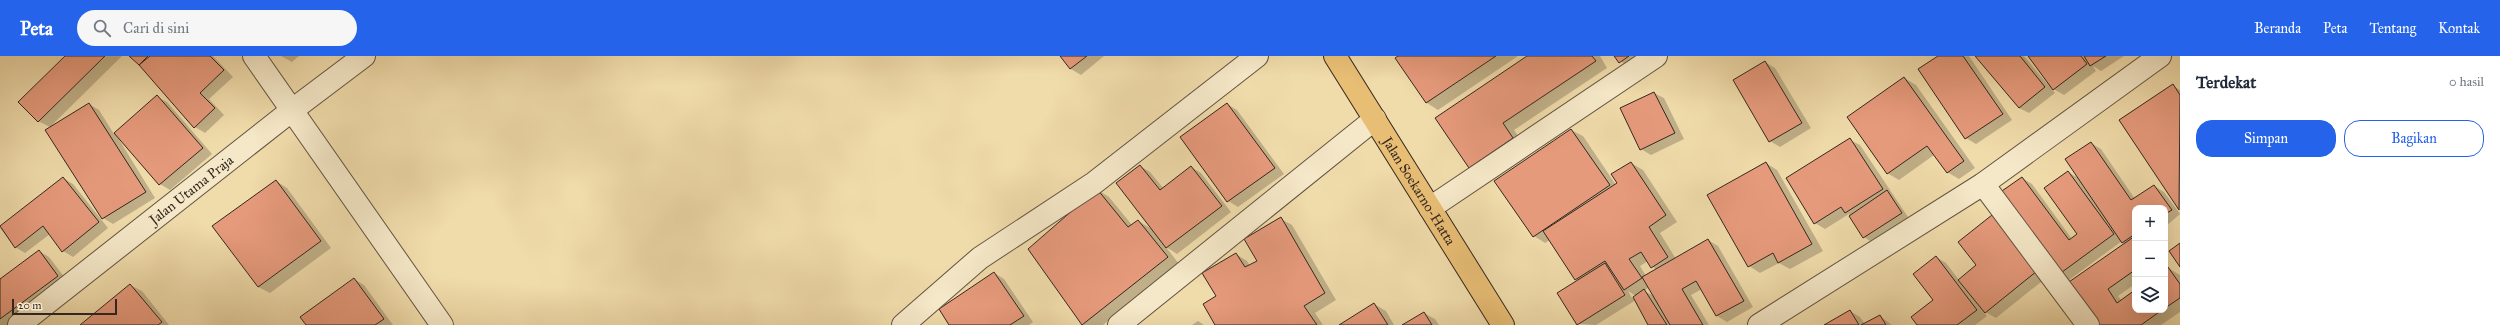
<!DOCTYPE html>
<html lang="id">
<meta charset="utf-8">
<style>
body{margin:0;font-family:"IM FELL Great Primer",serif;background:#f6f6f7;color:#1f2937}
.controls{position:absolute;right:12px;bottom:12px;display:grid;overflow:hidden;border-radius:8px;box-shadow:0 4px 16px #0002}
.controls button{width:36px;height:36px;display:grid;place-items:center;padding:0;border:0;border-bottom:1px solid #e0e1e3;background:#fff;color:#1f2937;font:20px sans-serif}
.scale{position:absolute;left:12px;bottom:10px;width:105px;box-sizing:border-box;padding-left:4px;border:2px solid #34271f;border-top:0;font-size:11px;line-height:14px;white-space:nowrap;color:#34271f;-webkit-text-stroke:3px #f5e8c8;paint-order:stroke}
.list{margin:0;padding:0;list-style:none}
h2{display:flex;justify-content:space-between;align-items:center;height:52px;margin:0;padding:0 16px;font-size:17px}
h2 small{font-size:13px;font-weight:400;color:#747a83}
.actions{display:flex;gap:8px;padding:12px 16px}
.actions a{flex:1;padding:9px 0;border:1px solid #2563eb;border-radius:16px;text-align:center;font-size:14px;color:#2563eb}
.actions .main{background:#2563eb;color:#fff}
.icon{flex:none;width:22px;height:22px;fill:none;stroke:currentColor;stroke-width:2;stroke-linecap:round;stroke-linejoin:round}
.map{position:relative;flex:none;width:2180px;height:269px;overflow:hidden}
header{display:flex;align-items:center;gap:24px;box-sizing:border-box;height:56px;padding:0 20px;background:#2563eb;color:#fff}
header strong{font-size:19px}
nav{display:flex;gap:22px;margin-inline-start:auto;font-size:14px}
.search{width:280px;height:36px;background:#f6f6f7;display:flex;align-items:center;gap:10px;box-sizing:border-box;padding:0 14px;border-radius:22px;color:#747a83;font-size:15px}
main{display:flex}
aside{flex:1;background:#fff}
.map>svg:first-child{display:block}
</style>
<header>
<strong>Peta</strong>
<div class="search"><svg class="icon" aria-label="search" viewBox="0 0 24 24"><circle cx="10" cy="10" r="6"/><path d="M15 15l6 6"/></svg>Cari di sini</div>
<nav><a>Beranda</a><a>Peta</a><a>Tentang</a><a>Kontak</a></nav>
</header>
<main>
<div class="map">
<svg width="2180" height="269" viewBox="0 0 2180 269">
<rect width="100%" height="100%" fill="#f0dbaa"/>
<filter id="stains"><feTurbulence type="fractalNoise" baseFrequency=".005" numOctaves="4"/><feColorMatrix values="0 0 0 0 .2 0 0 0 0 .09 0 0 0 0 .02 0 0 0 .5 -.17"/></filter>
<radialGradient id="worn" r=".72"><stop offset=".6" stop-color="#630" stop-opacity="0"/><stop offset="1" stop-color="#630" stop-opacity=".3"/></radialGradient>
<path fill="#0003" fill-rule="evenodd" d="M 66,0 L 122,0 L 50,71 L 38,65 Z
M 131,0 L 213,0 L 233,21 L 209,43 L 224,59 L 205,77 L 195,71 Z
M 281,0 L 299,0 L 292,6 Z
M 1061,0 L 1104,0 L 1081,19 L 1071,13 Z
M 1400,0 L 1518,0 L 1438,54 L 1427,47 L 1396,2 Z
M 1529,0 L 1600,0 L 1607,12 L 1514,74 L 1524,89 L 1481,118 L 1469,111 Z
M 1616,0 L 1641,0 L 1626,10 Z
M 1939,0 L 1969,0 L 2012,64 L 1976,88 L 1966,82 Z
M 1976,0 L 2024,0 L 2055,37 L 2029,57 L 2019,52 Z
M 2029,0 L 2124,0 L 2101,15 L 2093,10 L 2096,15 L 2064,39 L 2050,31 Z
M 1765,6 L 1775,12 L 1811,72 L 1780,91 L 1770,85 Z
M 1904,22 L 1916,29 L 1975,112 L 1959,123 L 1947,116 L 1934,99 L 1899,124 L 1887,117 Z
M 2173,30 L 2180,34 L 2180,153 L 2121,64 Z
M 1654,37 L 1664,42 L 1684,83 L 1651,99 L 1641,93 L 1621,52 Z
M 157,41 L 167,46 L 212,98 L 170,134 L 160,128 L 115,77 L 155,142 L 113,168 L 103,162 L 47,75 L 89,48 L 99,54 L 114,78 Z
M 1227,48 L 1237,54 L 1284,118 L 1238,151 L 1228,145 Z
M 1571,74 L 1583,80 L 1616,129 L 1631,107 L 1643,114 L 1677,166 L 1660,177 L 1676,203 L 1708,184 L 1718,190 L 1753,251 L 1727,266 L 1717,260 L 1702,233 L 1691,239 L 1709,269 L 1650,269 L 1636,244 L 1596,269 L 1578,268 L 1578,225 L 1550,184 L 1545,187 L 1534,180 ZM 1648,205 L 1656,214 L 1646,220 L 1640,210 ZM 1649,231 L 1654,240 L 1644,235 ZM 1628,235 L 1636,240 L 1632,242 Z
M 1850,84 L 1860,89 L 1908,161 L 1870,185 L 1864,181 L 1849,158 L 1825,173 L 1815,167 L 1787,123 Z
M 2091,87 L 2101,93 L 2135,143 L 2154,130 L 2164,136 L 2180,158 L 2165,171 L 2165,152 L 2135,152 L 2135,228 L 2118,240 L 2122,245 L 2135,236 L 2135,254 L 2165,254 L 2165,215 L 2168,212 L 2180,219 L 2180,256 L 2161,269 L 2097,269 L 2068,228 L 2125,188 L 2122,185 L 2069,224 L 2059,218 L 2022,122 L 2032,128 L 2072,183 L 2079,178 L 2068,116 L 2080,123 Z
M 1766,107 L 1777,114 L 1823,195 L 1790,213 L 1779,207 L 1760,217 L 1749,210 Z
M 1140,110 L 1150,116 L 1164,133 L 1191,111 L 1201,117 L 1231,156 L 1177,198 L 1166,191 L 1179,208 L 1103,269 L 1084,269 L 1029,193 L 1098,134 L 1109,141 L 1132,169 L 1138,165 L 1152,173 Z
M 63,122 L 73,128 L 108,172 L 73,201 L 63,195 L 50,178 L 25,197 L 15,191 L 0,172 Z
M 276,125 L 287,132 L 331,192 L 270,237 L 258,231 Z
M 1992,160 L 2002,166 L 2046,222 L 1996,262 L 1983,255 L 1987,260 L 1975,269 L 1919,269 L 1935,244 L 1936,201 L 1946,207 L 1959,224 L 1978,210 Z
M 1281,163 L 1292,169 L 1336,244 L 1315,257 L 1323,269 L 1216,269 L 1217,240 L 1236,198 L 1247,205 L 1250,210 L 1258,205 Z
M 39,195 L 49,201 L 68,226 L 10,269 L 0,269 L 0,224 Z
M 994,217 L 1004,223 L 1033,266 L 1029,269 L 951,269 Z
M 354,223 L 364,229 L 393,269 L 307,269 Z
M 130,229 L 142,235 L 169,269 L 81,269 Z
M 1374,248 L 1386,255 L 1394,269 L 1341,269 Z
M 1850,255 L 1860,261 L 1865,268 L 1880,260 L 1892,269 L 1826,269 Z
M 1424,257 L 1435,263 L 1439,269 L 1404,269 Z
M 1198,265 L 1204,269 L 1192,269 Z"/>
<path fill="#e69a7c" stroke="#34271f" d="M 65,0 L 105,0 L 38,66 L 18,46 Z
M 129,0 L 148,0 L 139,9 Z
M 150,0 L 210,0 L 224,14 L 200,37 L 215,52 L 194,72 L 139,9 Z
M 1060,0 L 1087,0 L 1070,13 Z
M 1398,0 L 1496,0 L 1426,47 L 1395,2 Z
M 1527,0 L 1592,0 L 1596,5 L 1503,67 L 1513,82 L 1469,112 L 1435,62 Z
M 1614,0 L 1629,0 L 1619,7 Z
M 1938,0 L 1963,0 L 2003,58 L 1965,83 L 1918,13 Z
M 1975,0 L 2020,0 L 2045,31 L 2019,52 Z
M 2028,0 L 2081,0 L 2087,8 L 2053,34 Z
M 2084,0 L 2106,0 L 2090,10 Z
M 1765,5 L 1802,67 L 1769,86 L 1733,24 Z
M 1904,21 L 1964,105 L 1947,117 L 1927,90 L 1887,118 L 1847,61 Z
M 2173,28 L 2180,39 L 2179,154 L 2119,64 Z
M 1654,36 L 1675,77 L 1640,94 L 1620,52 Z
M 157,39 L 203,92 L 159,129 L 114,77 Z
M 89,47 L 146,136 L 102,163 L 45,74 Z
M 1227,47 L 1275,112 L 1227,146 L 1180,81 Z
M 1571,73 L 1610,129 L 1533,181 L 1494,125 Z
M 1850,82 L 1883,133 L 1845,157 L 1841,151 L 1814,168 L 1786,122 Z
M 2091,86 L 2131,144 L 2154,129 L 2172,154 L 2165,158 L 2165,152 L 2135,152 L 2135,178 L 2122,187 L 2065,103 Z
M 1631,106 L 1666,159 L 1649,171 L 1668,201 L 1651,212 L 1641,196 L 1629,203 L 1642,222 L 1624,234 L 1605,205 L 1575,224 L 1543,175 L 1617,127 L 1611,118 Z
M 1766,106 L 1812,188 L 1778,207 L 1773,197 L 1748,211 L 1707,139 Z
M 1140,109 L 1160,134 L 1191,110 L 1222,150 L 1166,192 L 1116,127 Z
M 2068,115 L 2114,178 L 2058,219 L 1999,137 L 2022,121 L 2069,184 L 2077,178 L 2044,132 Z
M 63,121 L 99,166 L 62,196 L 43,170 L 15,192 L 0,170 Z
M 276,124 L 321,185 L 258,231 L 212,170 Z
M 1097,133 L 1128,171 L 1138,164 L 1168,201 L 1082,269 L 1028,193 Z
M 1887,134 L 1902,157 L 1863,182 L 1849,160 Z
M 1992,159 L 2037,215 L 1985,257 L 1958,224 L 1976,209 L 1958,186 Z
M 1281,161 L 1325,237 L 1304,250 L 1317,269 L 1215,269 L 1203,248 L 1216,240 L 1202,217 L 1236,197 L 1245,211 L 1257,205 L 1244,183 Z
M 2135,180 L 2135,214 L 2108,233 L 2117,247 L 2135,234 L 2135,254 L 2162,254 L 2141,269 L 2096,269 L 2066,228 Z
M 1708,183 L 1744,245 L 1716,260 L 1696,225 L 1682,233 L 1703,269 L 1670,269 L 1642,221 Z
M 2180,187 L 2180,211 L 2169,195 Z
M 39,194 L 58,220 L 0,263 L 0,223 Z
M 1936,200 L 1977,254 L 1957,269 L 1917,269 L 1911,261 L 1933,244 L 1913,218 Z
M 1605,207 L 1625,239 L 1577,269 L 1557,237 Z
M 2168,211 L 2180,228 L 2180,242 L 2165,252 L 2165,214 Z
M 994,216 L 1024,260 L 1010,269 L 949,269 L 939,253 Z
M 354,222 L 384,263 L 375,269 L 306,269 L 300,261 Z
M 130,228 L 162,266 L 158,269 L 80,269 Z
M 1644,233 L 1667,269 L 1648,269 L 1633,241 Z
M 1374,247 L 1388,269 L 1339,269 Z
M 1850,254 L 1859,269 L 1824,269 Z
M 1424,256 L 1432,269 L 1402,269 Z
M 1880,259 L 1886,269 L 1861,269 Z"/>
<g fill="none" stroke-linecap="round" stroke-linejoin="round">
<g stroke="#635442" stroke-width="24">
<g id="minor">
<path d="M 254,0 L 442,269"/>
<path d="M 1983,128 L 2088,269"/>
<path d="M 1430,152 L 1656,0"/>
<path id="s1" d="M 19,269 L 291,55 L 364,0"/>
<path d="M 903,269 L 980,202 L 1094,127 L 1257,0"/>
<path d="M 1119,269 L 1375,63"/>
<path d="M 1759,269 L 1983,128 L 2160,0"/>
</g>
</g>
<g stroke="#34271f" stroke-width="24">
<g id="major">
<path id="s2" d="M 1335,0 L 1503,269"/>
</g>
</g>
<use href="#minor" stroke="#f5e8c8" stroke-width="22"/>
<use href="#major" stroke="#e8be75" stroke-width="22"/>
</g>
<g text-anchor="middle" stroke-width="4" stroke-linejoin="round" paint-order="stroke">
<g font-size="14" fill="#34271f" stroke="#f5e8c8">
<text dy="5" stroke="none"><textPath href="#s1" startOffset="219">Jalan Utama Praja</textPath></text>
<text dy="5" stroke="none"><textPath href="#s2" startOffset="159">Jalan Soekarno-Hatta</textPath></text>
</g>
</g>
<rect width="100%" height="100%" filter="url(#stains)"/>
<rect width="100%" height="100%" fill="url(#worn)"/>
</svg>
<div class="controls">
<button>+</button>
<button>−</button>
<button><svg class="icon" aria-label="layers" viewBox="0 0 24 24"><path d="M12 4l9 5-9 5-9-5zM3 14l9 5 9-5"/></svg></button>
</div>
<div class="scale">20 m</div>
</div>
<aside>
<h2>Terdekat<small>0 hasil</small></h2>
<ul class="list">
</ul>
<div class="actions"><a class="main">Simpan</a><a>Bagikan</a></div>
</aside>
</main>
